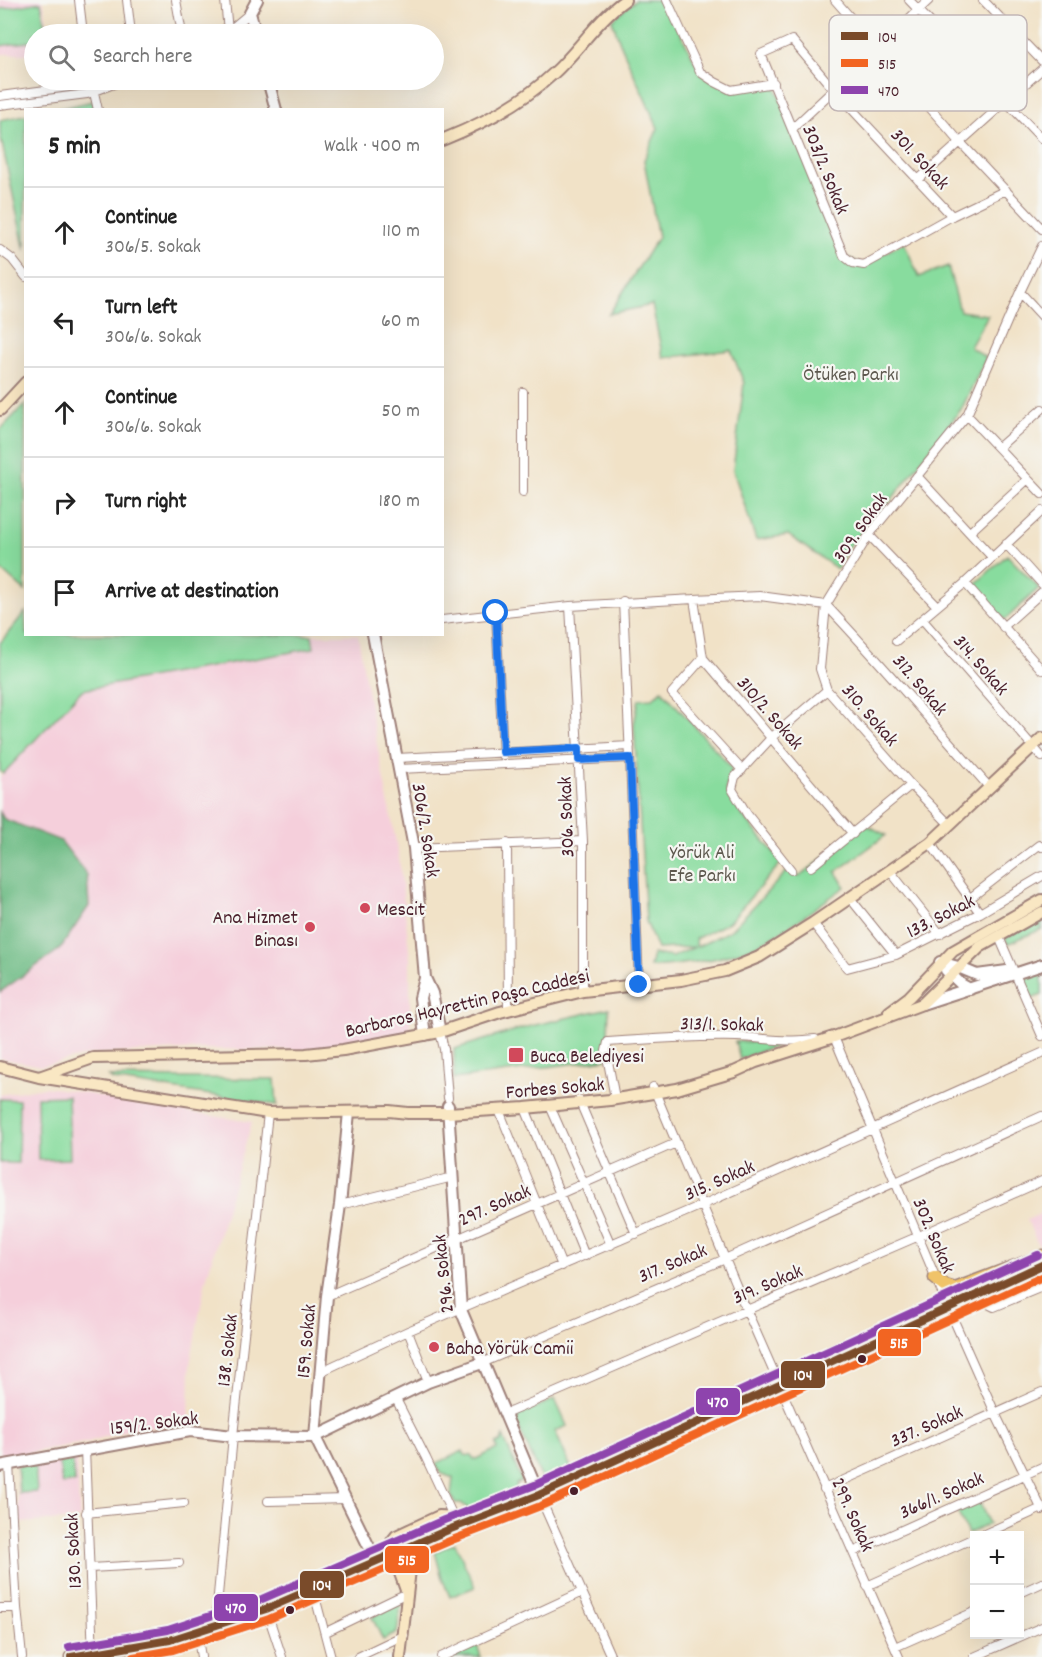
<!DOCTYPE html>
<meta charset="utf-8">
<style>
body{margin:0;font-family:Dekko,sans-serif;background:#f2f2f2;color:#222}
.controls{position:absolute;right:18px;bottom:18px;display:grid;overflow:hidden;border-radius:0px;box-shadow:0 6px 24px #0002}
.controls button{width:54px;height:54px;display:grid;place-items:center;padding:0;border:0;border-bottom:2px solid #e0e0e0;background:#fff;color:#222;font:30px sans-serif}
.stop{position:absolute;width:18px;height:18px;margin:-14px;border:4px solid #1a73e8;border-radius:50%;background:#fff}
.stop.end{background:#1a73e8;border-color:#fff;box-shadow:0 2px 6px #0008}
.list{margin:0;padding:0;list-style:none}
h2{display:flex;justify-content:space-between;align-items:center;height:78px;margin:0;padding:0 24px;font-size:26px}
h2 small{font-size:20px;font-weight:400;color:#767676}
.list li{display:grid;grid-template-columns:39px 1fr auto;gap:18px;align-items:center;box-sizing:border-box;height:90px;padding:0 24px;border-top:2px solid #e0e0e0}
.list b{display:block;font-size:22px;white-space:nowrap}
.list p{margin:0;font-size:20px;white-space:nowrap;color:#767676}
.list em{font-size:20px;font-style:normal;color:#767676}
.icon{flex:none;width:33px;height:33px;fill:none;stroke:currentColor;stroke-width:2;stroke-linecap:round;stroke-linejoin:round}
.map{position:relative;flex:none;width:1042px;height:1657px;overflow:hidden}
.search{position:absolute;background:#fff;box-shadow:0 6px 24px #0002;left:24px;top:24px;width:420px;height:66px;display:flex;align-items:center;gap:15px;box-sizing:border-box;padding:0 21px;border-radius:33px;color:#767676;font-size:22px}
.panel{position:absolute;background:#fff;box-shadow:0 6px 24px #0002;left:24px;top:108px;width:420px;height:528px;border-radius:0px}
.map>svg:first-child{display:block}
</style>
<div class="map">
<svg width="1042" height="1657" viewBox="0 0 1042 1657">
<rect width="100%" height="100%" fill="#f6f6f2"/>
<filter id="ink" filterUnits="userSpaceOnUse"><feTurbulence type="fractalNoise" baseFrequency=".0167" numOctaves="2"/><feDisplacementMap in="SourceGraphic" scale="12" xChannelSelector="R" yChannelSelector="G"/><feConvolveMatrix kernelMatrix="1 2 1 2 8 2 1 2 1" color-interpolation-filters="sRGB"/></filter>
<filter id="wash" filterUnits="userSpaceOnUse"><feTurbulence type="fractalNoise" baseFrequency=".008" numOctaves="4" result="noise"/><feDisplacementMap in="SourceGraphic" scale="24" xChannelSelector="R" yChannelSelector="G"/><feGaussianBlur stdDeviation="1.35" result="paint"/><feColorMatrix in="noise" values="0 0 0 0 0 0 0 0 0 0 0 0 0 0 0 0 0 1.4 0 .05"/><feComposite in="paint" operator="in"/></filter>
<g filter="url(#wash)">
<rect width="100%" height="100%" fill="#f1e2c7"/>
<path fill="#f5cfdb" d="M 0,0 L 43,0 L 49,34 L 34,34 L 34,54 L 0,54 Z
M 312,635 L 358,635 L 372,719 L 399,857 L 410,958 L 410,1033 L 305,1050 L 201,1049 L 94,1054 L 41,1066 L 0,1058 L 0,777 L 82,690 L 313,648 Z
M 44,1087 L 76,1091 L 141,1105 L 252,1122 L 205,1283 L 190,1364 L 189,1425 L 131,1429 L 88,1442 L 0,1458 L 0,1095 Z
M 1042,1213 L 1042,1243 L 1038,1245 L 1027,1220 Z
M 76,1453 L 80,1519 L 19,1523 L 16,1465 L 49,1463 L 49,1458 Z"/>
<path fill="#88dc9e" stroke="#697e64" stroke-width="1.5" d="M 636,0 L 663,0 L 700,71 L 731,90 L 774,83 L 844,256 L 864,265 L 904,242 L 919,277 L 948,266 L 960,311 L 988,315 L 970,347 L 986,358 L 962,408 L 885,508 L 847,548 L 837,569 L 788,535 L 756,540 L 733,470 L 744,383 L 731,350 L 663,358 L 652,305 L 609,314 L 658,237 L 644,160 L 658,128 L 620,43 L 612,20 Z
M 41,2 L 46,34 L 34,34 L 34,41 L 0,46 L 0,9 Z
M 93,101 L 95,110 L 53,110 Z
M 25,115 L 26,115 L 25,251 L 0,134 L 0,120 Z
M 25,404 L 25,403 L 25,591 L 0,569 L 0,430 Z
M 1007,555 L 1039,588 L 1005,620 L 972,587 Z
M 25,612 L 26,634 L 312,635 L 314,648 L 82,690 L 3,774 L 0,771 L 0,643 Z
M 662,690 L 732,768 L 726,789 L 742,815 L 782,862 L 729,922 L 695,939 L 697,947 L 731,930 L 790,868 L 799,877 L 865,824 L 886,835 L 836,872 L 845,887 C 817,906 782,935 751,948 C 719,960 684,965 650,967 L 653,954 L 672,957 L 695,947 L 657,949 L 646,921 L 634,724 L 639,699 L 653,698 Z
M 1042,917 L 1042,929 L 1007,944 L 1005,938 Z
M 1042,973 L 1042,995 L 1031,999 L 1024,979 Z
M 609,1008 L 607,1059 L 454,1079 L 454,1049 L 527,1027 Z
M 735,1041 L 781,1044 L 740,1059 Z
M 109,1077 L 275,1079 L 277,1105 L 113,1080 Z
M 68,1096 L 70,1159 L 38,1160 L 37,1097 Z
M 0,1099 L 19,1100 L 18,1163 L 0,1163 Z
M 555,1399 L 567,1426 L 555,1431 L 571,1468 L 543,1481 L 514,1417 Z
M 503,1436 L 522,1481 L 516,1484 L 518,1491 L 472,1512 L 461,1503 L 455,1503 L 451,1495 L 453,1478 L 440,1473 L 435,1464 L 463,1451 L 465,1455 L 471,1456 L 474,1460 L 497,1449 L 496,1444 L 501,1442 Z
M 72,1461 L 75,1482 L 62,1484 L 59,1462 Z
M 35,1464 L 37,1492 L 19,1493 L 17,1465 Z
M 978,1499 L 989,1524 L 968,1534 L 956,1509 Z
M 455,1543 L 475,1587 L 450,1597 L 442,1578 L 435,1552 Z
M 401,1603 L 397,1633 L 383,1640 L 372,1617 Z
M 477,1645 L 481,1657 L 451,1657 Z"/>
<path fill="#6ebc85" stroke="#5c6e58" stroke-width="1.5" d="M 0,812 L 4,819 L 61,841 L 87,875 L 89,906 L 60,949 L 0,992 Z"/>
</g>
<g filter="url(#ink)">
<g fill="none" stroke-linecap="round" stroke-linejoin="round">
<g stroke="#9e8079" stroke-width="10">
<path id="minor" d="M 79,0 L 83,34
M 127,0 L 131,34
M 176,0 L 182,34
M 225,0 L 228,31
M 667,0 L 700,72 L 715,82 L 731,90 L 774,83
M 835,0 L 960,142 L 1042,229
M 909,0 L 1042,139
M 983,0 L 1042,61
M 213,34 L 228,31
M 225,34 L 250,13
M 93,88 L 98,110
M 0,96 L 84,85 L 100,80
M 0,105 L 87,94 L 124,80
M 793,128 L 929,0
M 918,180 L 1042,69
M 952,216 L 834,90 L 792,40 L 761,54 L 844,256 L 853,263 L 864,265 L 952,216 L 1006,190
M 0,250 L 12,259 L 26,277
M 1020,292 L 1042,316
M 967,415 L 1042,494
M 999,447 L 1042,409
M 917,476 L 992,557
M 523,492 L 523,392
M 970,532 L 1028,479
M 869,535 L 937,606
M 1006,544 L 1042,584
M 965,583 L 1042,670
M 694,599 L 703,658 L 853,834
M 826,605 C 882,664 935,726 989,787
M 570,606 L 583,841 L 583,991
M 496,613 L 503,755
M 922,619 L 1042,757
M 442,620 L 570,606 L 694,599 L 760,596 L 826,605
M 1003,627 L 1042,592
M 896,641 L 965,583 L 1042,511
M 703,658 L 672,693 L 742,770
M 397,758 L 630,746
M 630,758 L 639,985
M 399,769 L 630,758 L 623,601
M 949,824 L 911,785 L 827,690 L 820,669 L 826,605 L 869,535 L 967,415 L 1020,292 L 1042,246
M 507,843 L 508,1010
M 930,843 L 980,913
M 414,848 L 583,841
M 811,867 L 911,785
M 791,870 L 747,814 L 732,789 L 735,777 L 772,737 L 827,690
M 890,871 L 940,934
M 850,898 L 896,955
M 969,899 L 1039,845 L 1042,847
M 813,923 L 847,968 L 896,955 L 980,913 L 1042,876
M 999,937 L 1042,1036
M 440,1032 L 444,1049 L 448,1098
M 830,1037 L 834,1037 L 948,1307 L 995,1413 L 1042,1510
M 653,1087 L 746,1309 L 899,1657
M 614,1093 L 606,1051 L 608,1042 C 651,1039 694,1036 737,1037 C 764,1038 789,1043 815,1039
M 579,1100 L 636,1234
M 550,1106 L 611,1245
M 525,1108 L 585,1256
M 499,1110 L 562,1266
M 340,1205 L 453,1177
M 327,1296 L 676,1143
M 972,1296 L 994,1307 L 1042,1287
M 408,1331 L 428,1382
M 482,1363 L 725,1259 L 1042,1116
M 320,1372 L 408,1331 L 702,1205 L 1042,1053
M 396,1399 L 426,1458 L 453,1516
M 505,1414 L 919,1236 L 1042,1181
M 85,1449 L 93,1656
M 9,1464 L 17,1608 L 22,1657
M 824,1489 L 1042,1392
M 539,1495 L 611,1657
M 268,1501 L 346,1499
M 86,1513 L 184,1503
M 980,1536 L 1042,1508
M 853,1552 L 1042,1467
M 90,1568 L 179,1563
M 867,1586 L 974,1538
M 313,1589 L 331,1657
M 1020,1593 L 1042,1583
M 0,1608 L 17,1608
M 266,1609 L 282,1657
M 215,1627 L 233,1436 L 268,1113
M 326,1632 L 407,1593
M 197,1633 L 201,1657
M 895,1647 L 974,1612
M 169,1657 L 170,1640
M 358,1657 L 404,1635
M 441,1657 L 582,1592
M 974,1657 L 1042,1627"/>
</g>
<g stroke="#9e8079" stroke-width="14">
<path id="tertiary" d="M 256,34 L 250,13 L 257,0
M 268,80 L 276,110
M 373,634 L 414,848 L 425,978 L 432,993 L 440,1032
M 940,962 L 958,967 L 977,975 L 1007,971
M 946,970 L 961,984 L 970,989
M 922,1004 L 1042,965
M 425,1035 L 420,998 L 425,978
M 448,1106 L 461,1310 L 539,1495
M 349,1112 L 340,1205 L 327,1296 L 315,1437 L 376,1561
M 0,1466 L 190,1431 L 233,1436 L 315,1437 L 428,1382 L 482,1363"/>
</g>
<g stroke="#9e8079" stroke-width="14">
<path id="secondary" d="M 442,140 C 482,124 523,102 554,73 C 579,50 597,20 625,0
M 0,410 L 26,382
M 889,1012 L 909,997 L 953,951 L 1042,900
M 0,1067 L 39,1077 L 268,1113 L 389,1111 L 408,1113 L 448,1113 L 525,1108 L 610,1100 L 677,1089 L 734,1072 L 756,1062 L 834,1037 L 922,1004 L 980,947 L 1042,912
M 39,1077 L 93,1058 L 306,1054 L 343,1050 L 440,1032 L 500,1012 L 583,991 L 681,980 L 725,971 L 759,957 L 813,923 L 930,843 L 1042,738
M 407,1593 L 391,1548 L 392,1541 L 396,1536 L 439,1516 L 477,1518
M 400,1657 L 411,1561 L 409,1547"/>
</g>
<g stroke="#9e8079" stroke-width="15">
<path id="primary" d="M 935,1278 L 945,1286 L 955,1289 L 1042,1256
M 71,1657 L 170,1640 L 215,1627 L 266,1609 L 448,1530 L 539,1495 L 1042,1265"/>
</g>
<use href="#minor" stroke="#fff" stroke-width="8"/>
<use href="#tertiary" stroke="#fff" stroke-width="10"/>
<use href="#secondary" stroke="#f9e7c3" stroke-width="10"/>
<use href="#primary" stroke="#f0c369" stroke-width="12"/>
<g stroke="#f6f6f2" stroke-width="12">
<path id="bus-1" d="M 71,1657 L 170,1640 L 266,1609 L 448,1530 L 539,1495 L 1042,1265"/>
</g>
<g stroke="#f6f6f2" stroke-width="12">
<path id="bus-2" d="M 133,1657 L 173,1650 L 269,1619 L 452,1540 L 543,1505 L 1042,1277"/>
</g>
<g stroke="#f6f6f2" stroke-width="12">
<path id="bus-3" d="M 69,1647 L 168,1630 L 262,1599 L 444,1520 L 535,1485 L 1038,1255"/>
</g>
<use href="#bus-1" stroke="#7a4b2a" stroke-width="8"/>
<use href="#bus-2" stroke="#f26522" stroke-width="8"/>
<use href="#bus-3" stroke="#8e44ad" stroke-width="8"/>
</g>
</g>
<g fill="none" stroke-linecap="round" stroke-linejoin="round" filter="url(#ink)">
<path stroke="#1a73e8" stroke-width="8" d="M 496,613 L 503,752 L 579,748 L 579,760 L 630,758 L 639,985"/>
</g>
<g fill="#d1495b" stroke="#f6f6f2" stroke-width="2">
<circle cx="365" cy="908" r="6"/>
<circle cx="310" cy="927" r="6"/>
<rect x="508" y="1047" width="16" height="16" rx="3"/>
<circle cx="434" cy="1347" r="6"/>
</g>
<g fill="#4a1f2b" stroke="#f6f6f2" stroke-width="2">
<circle cx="862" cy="1359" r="5"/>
<circle cx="574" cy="1491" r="5"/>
<circle cx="290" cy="1610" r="5"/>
</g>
<g text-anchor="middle" stroke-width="4.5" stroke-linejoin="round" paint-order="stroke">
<g font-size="20" fill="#4a1f2b" stroke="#f6f6f2">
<text transform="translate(921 158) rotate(47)" y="7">301. Sokak</text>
<text transform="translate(827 169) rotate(68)" y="7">303/2. Sokak</text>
<text transform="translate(859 527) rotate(-55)" y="7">309. Sokak</text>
<text transform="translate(982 664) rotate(49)" y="7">314. Sokak</text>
<text transform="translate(921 684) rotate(50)" y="7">312. Sokak</text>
<text transform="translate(771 712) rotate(49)" y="7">310/2. Sokak</text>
<text transform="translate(871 714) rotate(49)" y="7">310. Sokak</text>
<text transform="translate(565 817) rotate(-92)" y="7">306. Sokak</text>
<text transform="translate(427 830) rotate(81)" y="7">306/2. Sokak</text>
<text transform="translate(940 915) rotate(-27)" y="7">133. Sokak</text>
<text transform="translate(467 1002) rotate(-13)" y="7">Barbaros Hayrettin Paşa Caddesi</text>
<text transform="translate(722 1023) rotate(1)" y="7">313/1. Sokak</text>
<text transform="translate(555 1087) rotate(-5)" y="7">Forbes Sokak</text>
<text transform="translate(719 1179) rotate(-24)" y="7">315. Sokak</text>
<text transform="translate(494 1204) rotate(-24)" y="7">297. Sokak</text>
<text transform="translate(935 1235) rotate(67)" y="7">302. Sokak</text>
<text transform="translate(672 1262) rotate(-23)" y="7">317. Sokak</text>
<text transform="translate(442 1274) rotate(-96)" y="7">296. Sokak</text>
<text transform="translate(767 1283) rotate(-23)" y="7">319. Sokak</text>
<text transform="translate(305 1341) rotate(-85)" y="7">159. Sokak</text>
<text transform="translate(226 1350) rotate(-84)" y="7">138. Sokak</text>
<text transform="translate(154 1422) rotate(-7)" y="7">159/2. Sokak</text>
<text transform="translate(926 1425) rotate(-24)" y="7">337. Sokak</text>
<text transform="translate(941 1494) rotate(-24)" y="7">366/1. Sokak</text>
<text transform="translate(854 1514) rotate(66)" y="7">299. Sokak</text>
<text transform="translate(72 1551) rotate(-93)" y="7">130. Sokak</text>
</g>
<g font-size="20" fill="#5d584e" stroke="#f6f6f2">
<text x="851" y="380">Ötüken Parkı</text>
<text x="702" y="858">Yörük Ali<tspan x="702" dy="23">Efe Parkı</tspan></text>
</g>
<g font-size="20" fill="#4a1f2b" stroke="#f6f6f2" text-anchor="start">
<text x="377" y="915">Mescit</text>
<text x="298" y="923" text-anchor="end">Ana Hizmet<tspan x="298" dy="23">Binası</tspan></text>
<text x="530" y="1062">Buca Belediyesi</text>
<text x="446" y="1354">Baha Yörük Camii</text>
</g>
</g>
<rect x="829" y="15" width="198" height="96" rx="9" fill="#f6f6f2" stroke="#c2b6b6" stroke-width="1.5"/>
<rect x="841" y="32" width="27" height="8" fill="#7a4b2a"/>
<rect x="841" y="59" width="27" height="8" fill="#f26522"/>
<rect x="841" y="86" width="27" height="8" fill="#8e44ad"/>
<g font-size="16" fill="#4a1f2b">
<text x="878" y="42">104</text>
<text x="878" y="69">515</text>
<text x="878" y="96">470</text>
</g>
<g stroke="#f6f6f2" stroke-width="2">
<rect x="877" y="1328" width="45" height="29" rx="6" fill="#f26522"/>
<rect x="780" y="1360" width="46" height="29" rx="6" fill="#7a4b2a"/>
<rect x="695" y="1387" width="46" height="29" rx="6" fill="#8e44ad"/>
<rect x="384" y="1545" width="46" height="29" rx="6" fill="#f26522"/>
<rect x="299" y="1570" width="46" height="29" rx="6" fill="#7a4b2a"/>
<rect x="213" y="1593" width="46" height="29" rx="6" fill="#8e44ad"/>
</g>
<g font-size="16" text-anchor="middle" font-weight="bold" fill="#fff">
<text x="899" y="1348">515</text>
<text x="803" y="1380">104</text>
<text x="718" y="1407">470</text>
<text x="407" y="1565">515</text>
<text x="322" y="1590">104</text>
<text x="236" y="1613">470</text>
</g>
</svg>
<div class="controls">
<button>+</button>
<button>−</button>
</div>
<div class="stop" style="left:496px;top:613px"></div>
<div class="stop end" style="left:639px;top:985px"></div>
<div class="search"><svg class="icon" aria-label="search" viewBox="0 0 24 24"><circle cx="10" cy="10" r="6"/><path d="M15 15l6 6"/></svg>Search here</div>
<section class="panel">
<h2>5 min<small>Walk · 400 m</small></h2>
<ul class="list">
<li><svg class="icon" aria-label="ahead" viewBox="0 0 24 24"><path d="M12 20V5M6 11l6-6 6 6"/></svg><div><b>Continue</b><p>306/5. Sokak</p></div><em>110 m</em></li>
<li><svg class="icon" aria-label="left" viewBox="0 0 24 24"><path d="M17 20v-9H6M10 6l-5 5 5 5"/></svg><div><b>Turn left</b><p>306/6. Sokak</p></div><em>60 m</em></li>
<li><svg class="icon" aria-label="ahead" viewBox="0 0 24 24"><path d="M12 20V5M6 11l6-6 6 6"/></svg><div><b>Continue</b><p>306/6. Sokak</p></div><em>50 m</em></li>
<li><svg class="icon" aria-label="right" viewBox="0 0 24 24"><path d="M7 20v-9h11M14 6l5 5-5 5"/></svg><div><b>Turn right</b></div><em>180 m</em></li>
<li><svg class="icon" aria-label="arrive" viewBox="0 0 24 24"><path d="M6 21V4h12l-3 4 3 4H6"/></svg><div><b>Arrive at destination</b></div></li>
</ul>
</section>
</div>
